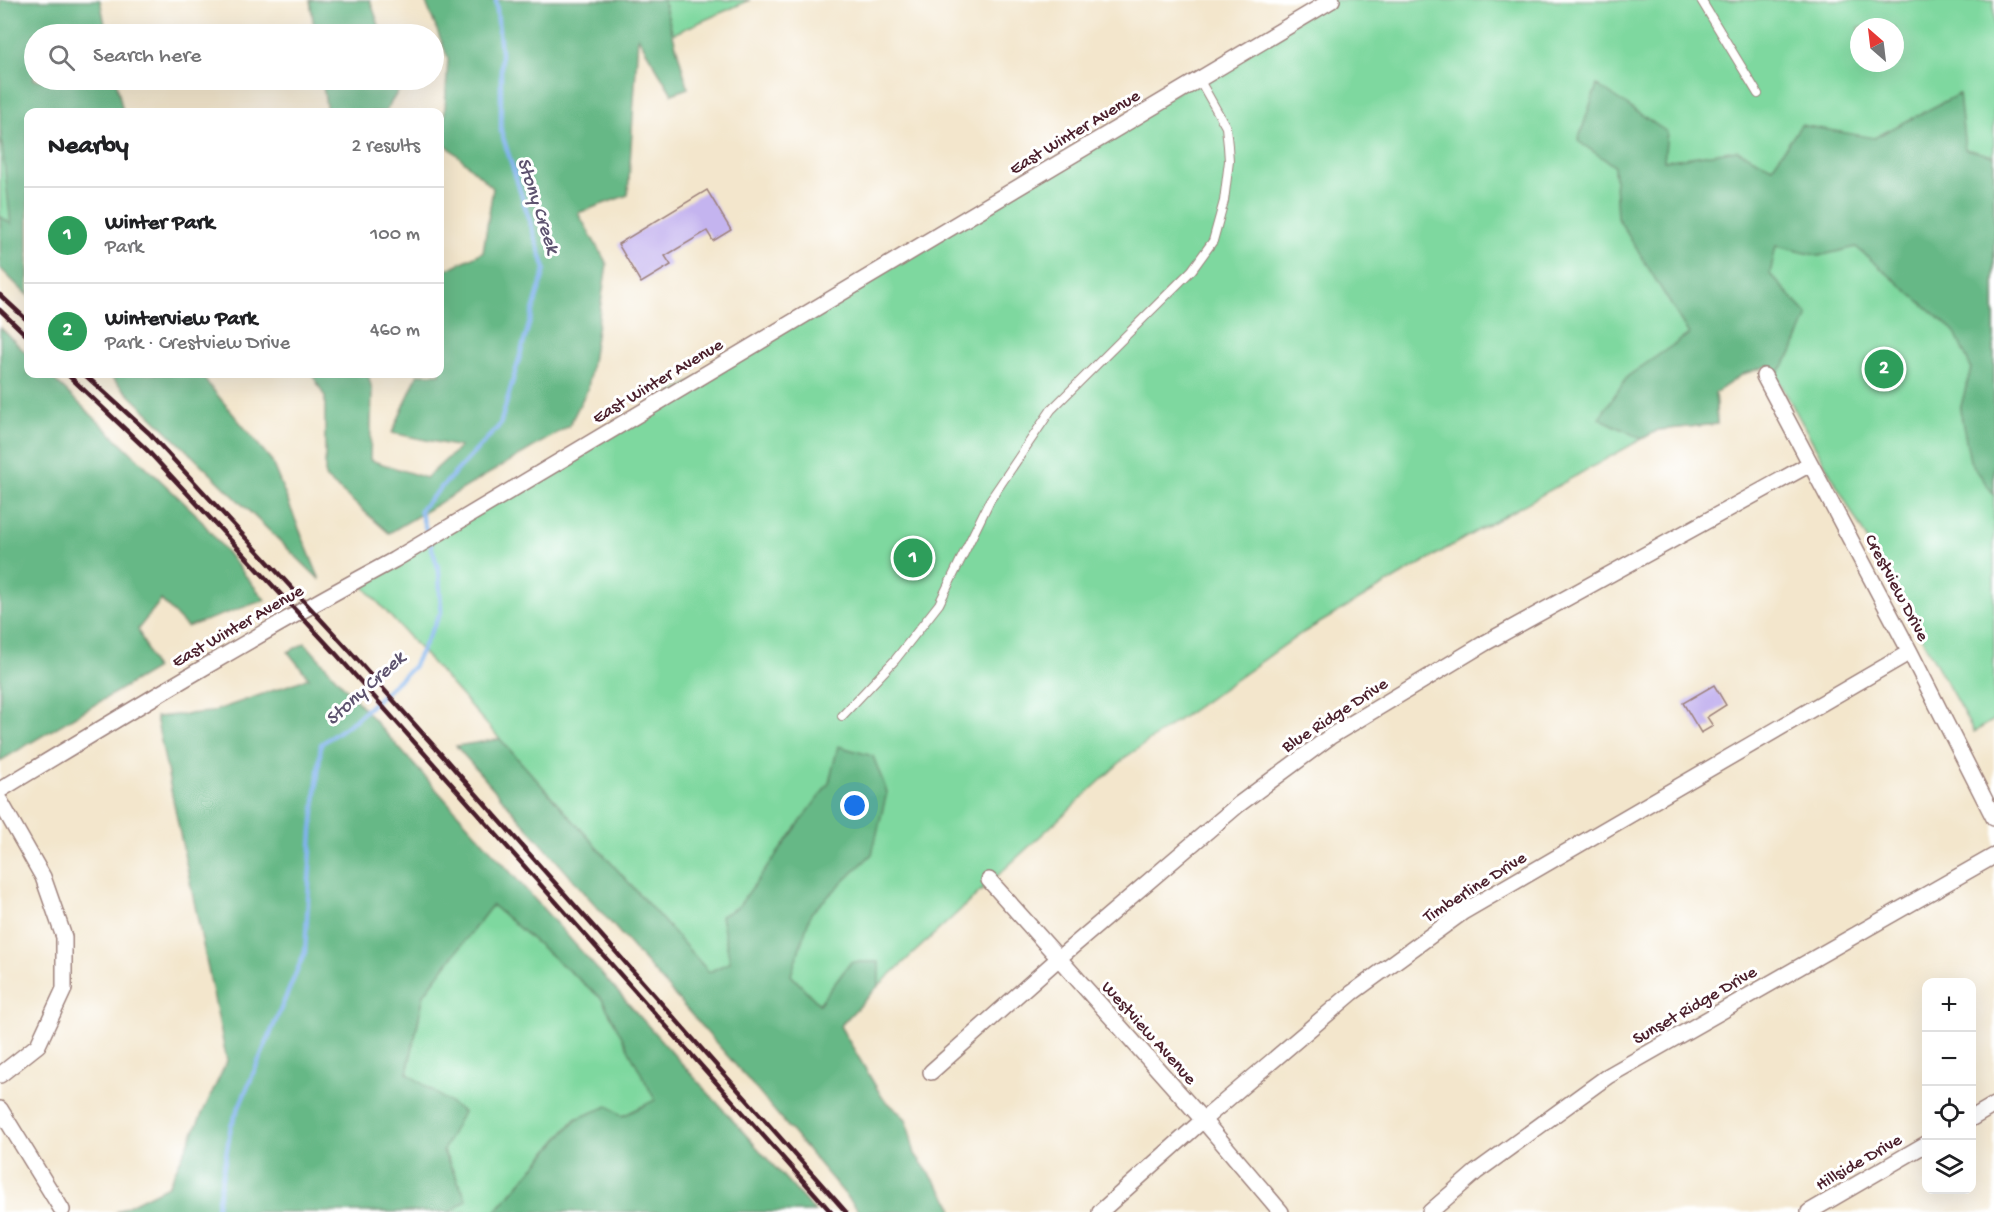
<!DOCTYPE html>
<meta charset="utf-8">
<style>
body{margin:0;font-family:"Gochi Hand",sans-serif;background:#f2f2f2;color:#202124}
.controls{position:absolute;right:18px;bottom:18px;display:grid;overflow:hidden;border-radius:12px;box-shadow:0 6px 24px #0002}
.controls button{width:54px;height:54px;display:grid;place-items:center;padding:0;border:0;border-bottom:2px solid #e0e0e0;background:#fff;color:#202124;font:30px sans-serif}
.compass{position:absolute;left:1850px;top:18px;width:54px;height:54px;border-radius:50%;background:#fff;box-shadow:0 6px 24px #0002;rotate:332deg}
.you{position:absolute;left:855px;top:806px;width:21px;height:21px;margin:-15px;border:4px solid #fff;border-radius:50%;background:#1a73e8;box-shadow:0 0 0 9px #1a73e833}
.badge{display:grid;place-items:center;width:39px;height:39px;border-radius:50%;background:#b5179e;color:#fff;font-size:20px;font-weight:700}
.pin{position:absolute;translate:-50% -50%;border:3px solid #fff;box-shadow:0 2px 6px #0006}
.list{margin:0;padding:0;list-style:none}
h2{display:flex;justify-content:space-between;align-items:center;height:78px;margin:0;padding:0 24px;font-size:26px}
h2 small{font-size:20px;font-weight:400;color:#757577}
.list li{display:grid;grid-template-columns:39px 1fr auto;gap:18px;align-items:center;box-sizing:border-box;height:96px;padding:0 24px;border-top:2px solid #e0e0e0}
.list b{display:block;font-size:22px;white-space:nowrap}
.list p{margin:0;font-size:20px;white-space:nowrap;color:#757577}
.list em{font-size:20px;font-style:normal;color:#757577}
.icon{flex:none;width:33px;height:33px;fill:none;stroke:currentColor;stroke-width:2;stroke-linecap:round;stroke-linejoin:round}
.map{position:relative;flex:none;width:1994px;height:1212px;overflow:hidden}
.search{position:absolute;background:#fff;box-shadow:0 6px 24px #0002;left:24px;top:24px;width:420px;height:66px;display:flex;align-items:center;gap:15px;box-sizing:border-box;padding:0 21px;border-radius:33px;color:#757577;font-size:22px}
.panel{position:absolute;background:#fff;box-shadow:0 6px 24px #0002;left:24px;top:108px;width:420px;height:270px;border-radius:12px}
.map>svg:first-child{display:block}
</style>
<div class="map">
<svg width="1994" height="1212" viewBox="0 0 1994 1212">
<rect width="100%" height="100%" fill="#fff"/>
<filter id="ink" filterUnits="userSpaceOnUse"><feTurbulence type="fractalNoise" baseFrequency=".0167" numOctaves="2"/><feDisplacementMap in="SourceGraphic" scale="12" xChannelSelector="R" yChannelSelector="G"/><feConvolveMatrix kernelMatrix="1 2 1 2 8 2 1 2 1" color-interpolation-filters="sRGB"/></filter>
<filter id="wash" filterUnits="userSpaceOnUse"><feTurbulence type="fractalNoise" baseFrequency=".008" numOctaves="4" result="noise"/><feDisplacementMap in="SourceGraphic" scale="24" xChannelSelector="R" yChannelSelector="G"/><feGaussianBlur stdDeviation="1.35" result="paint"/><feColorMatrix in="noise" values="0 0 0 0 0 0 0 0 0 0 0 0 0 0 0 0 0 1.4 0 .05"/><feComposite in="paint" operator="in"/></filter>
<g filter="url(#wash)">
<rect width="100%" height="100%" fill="#f3e6cc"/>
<path fill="#7ed89f" stroke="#647c65" stroke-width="1.5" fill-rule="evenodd" d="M 663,0 L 750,0 L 673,34 Z
M 1331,0 L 1994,0 L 1994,720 L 1974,732 L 1770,365 L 1743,374 L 1715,393 L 1717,424 L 1658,430 L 1468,536 L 1299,635 L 1126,757 L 864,999 L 799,1074 L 358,580 ZM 1859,27 L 1895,27 L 1895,63 L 1859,63 Z
M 0,127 L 16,240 L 0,227 Z
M 492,905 L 602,999 L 656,1100 L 623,1116 L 576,1118 L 495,1212 L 450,1212 L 467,1200 L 407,1074 L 424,994 Z"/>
<path fill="#66b886" stroke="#586c58" stroke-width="1.5" d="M 0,0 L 100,0 L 107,34 L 34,34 L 34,80 L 116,80 L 123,112 L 28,112 L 28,296 L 0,268 L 0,216 L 11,224 L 0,127 Z
M 310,0 L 370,0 L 382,34 L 315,34 Z
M 425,0 L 663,0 L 688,88 L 672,94 L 638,37 L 628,195 L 578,213 L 607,264 L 588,388 L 569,426 L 389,533 L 325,477 L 325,397 L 312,374 L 368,374 L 372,390 L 370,460 L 426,478 L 460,447 L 392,433 L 418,374 L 440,374 L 440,273 L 483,252 L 493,188 L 443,142 L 448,58 Z
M 322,80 L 398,80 L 401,87 L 385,112 L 327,112 Z
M 1597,85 L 1667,132 L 1664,161 L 1737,150 L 1772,167 L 1801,125 L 1874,138 L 1959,94 L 1965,149 L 1994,156 L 1994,495 L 1970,461 L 1960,410 L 1971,368 L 1954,331 L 1856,247 L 1819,256 L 1776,246 L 1770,274 L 1808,315 L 1792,353 L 1777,375 L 1771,365 L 1743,374 L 1715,393 L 1717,424 L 1658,430 L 1642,439 L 1599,418 L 1628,376 L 1689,334 L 1617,217 L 1614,166 L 1578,141 Z
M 0,327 L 28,355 L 28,374 L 48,374 L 195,513 L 265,600 L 187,627 L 161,600 L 138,629 L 155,669 L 0,761 Z
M 108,374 L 200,374 L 271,460 L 320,580 Z
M 305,643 L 815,1212 L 495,1212 L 576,1119 L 608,1106 L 623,1116 L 655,1100 L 602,999 L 492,905 L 424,994 L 407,1073 L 463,1112 L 443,1151 L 467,1200 L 450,1212 L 116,1212 L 168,1186 L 227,1061 L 156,717 L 211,712 L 309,678 L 288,652 Z
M 500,739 L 709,972 L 730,962 L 721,916 L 738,907 L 829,783 L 838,746 L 873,756 L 887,792 L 872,854 L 811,913 L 791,975 L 819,1004 L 851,962 L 879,962 L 879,985 L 840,1026 L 882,1097 L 906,1119 L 915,1154 L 951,1203 L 953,1212 L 860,1212 L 739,1069 L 456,746 Z"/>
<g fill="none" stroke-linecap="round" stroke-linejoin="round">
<path stroke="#80b3ed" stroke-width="4.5" d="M 216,1212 L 231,1126 L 305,952 L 312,831 L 321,744 L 355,720 L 413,667 L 441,612 L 439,571 L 420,510 L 500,425 L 545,269 L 501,131 L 501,53 L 496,0"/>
</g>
<g id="blocks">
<path fill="#c4b4ef" d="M 707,190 L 731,230 L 713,241 L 707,231 L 665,256 L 671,265 L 641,283 L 618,244 Z
M 1714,685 L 1726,705 L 1707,717 L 1713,726 L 1701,733 L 1683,703 Z"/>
</g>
</g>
<g filter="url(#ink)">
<use href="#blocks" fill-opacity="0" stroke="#9e827c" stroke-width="1.5"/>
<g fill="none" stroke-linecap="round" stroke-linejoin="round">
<g stroke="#9e827c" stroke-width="10">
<path id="lane" d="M 1701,0 L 1758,94
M 842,716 L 895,660 L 939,604 L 990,500 L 1051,410 L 1192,270 L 1213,241 L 1224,201 L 1229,161 L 1228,146 L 1226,127 L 1199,79"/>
</g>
<g stroke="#9e827c" stroke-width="18">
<path id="street" d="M 1764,376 L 1910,652 L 1994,818
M 0,790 C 130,711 260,632 394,560 L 1332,0
M 0,801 L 43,877 L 64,937 L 64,989 L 38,1045 L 0,1075
M 989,880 L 1203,1120 L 1281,1212
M 931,1072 L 1059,958 L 1238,805 L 1331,736 L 1485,643 L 1810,464
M 0,1109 L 62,1210
M 1972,1118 L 1994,1105
M 1100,1212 L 1203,1120 L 1352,993 L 1463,912 L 1910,652
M 1430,1212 L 1476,1172 L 1608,1076 L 1994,856
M 1809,1212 L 1926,1144"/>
</g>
<use href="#lane" stroke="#fff" stroke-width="8"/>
<use href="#street" stroke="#fff" stroke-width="15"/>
<path stroke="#4a1f2b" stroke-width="4.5" d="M 0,295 L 28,321
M 0,310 L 28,337
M 67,374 L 148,451 L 337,655 L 831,1212
M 84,374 L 149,433 L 348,649 L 846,1212"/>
</g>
</g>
<g text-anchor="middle" stroke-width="6" stroke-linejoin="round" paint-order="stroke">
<g font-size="18" fill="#4a1f2b" stroke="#fff">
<text transform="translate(1074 131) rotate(-31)" y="6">East Winter Avenue</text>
<text transform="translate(657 380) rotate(-31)" y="6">East Winter Avenue</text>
<text transform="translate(1898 587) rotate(62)" y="6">Crestview Drive</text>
<text transform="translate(237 625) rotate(-30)" y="6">East Winter Avenue</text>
<text transform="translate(1334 714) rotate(-33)" y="6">Blue Ridge Drive</text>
<text transform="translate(1474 886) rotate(-32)" y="6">Timberline Drive</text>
<text transform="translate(1694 1004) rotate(-30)" y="6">Sunset Ridge Drive</text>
<text transform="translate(1150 1032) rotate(48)" y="6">Westview Avenue</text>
<text transform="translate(1858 1161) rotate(-30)" y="6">Hillside Drive</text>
</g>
<g font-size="20" font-style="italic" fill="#5d536f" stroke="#fff">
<text transform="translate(540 205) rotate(72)" y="7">Stony Creek</text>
<text transform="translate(364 687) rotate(-42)" y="7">Stony Creek</text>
</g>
</g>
</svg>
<div class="controls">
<button>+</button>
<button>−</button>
<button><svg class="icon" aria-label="locate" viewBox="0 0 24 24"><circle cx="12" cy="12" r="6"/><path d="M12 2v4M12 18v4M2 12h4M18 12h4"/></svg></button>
<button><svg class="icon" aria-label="layers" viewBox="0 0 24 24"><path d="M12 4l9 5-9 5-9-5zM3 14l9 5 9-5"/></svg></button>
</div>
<svg class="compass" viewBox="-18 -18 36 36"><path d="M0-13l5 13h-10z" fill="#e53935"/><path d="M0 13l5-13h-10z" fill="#757577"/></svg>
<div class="you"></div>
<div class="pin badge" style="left:913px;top:558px;background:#2e9e5b">1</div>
<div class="pin badge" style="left:1884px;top:369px;background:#2e9e5b">2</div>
<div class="search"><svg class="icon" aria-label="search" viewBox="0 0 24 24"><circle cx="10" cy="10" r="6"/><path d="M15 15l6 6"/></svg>Search here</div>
<section class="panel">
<h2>Nearby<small>2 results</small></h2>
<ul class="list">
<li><span class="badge" style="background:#2e9e5b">1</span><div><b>Winter Park</b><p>Park</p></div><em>100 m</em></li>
<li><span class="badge" style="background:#2e9e5b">2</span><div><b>Winterview Park</b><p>Park · Crestview Drive</p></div><em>460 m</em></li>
</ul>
</section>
</div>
